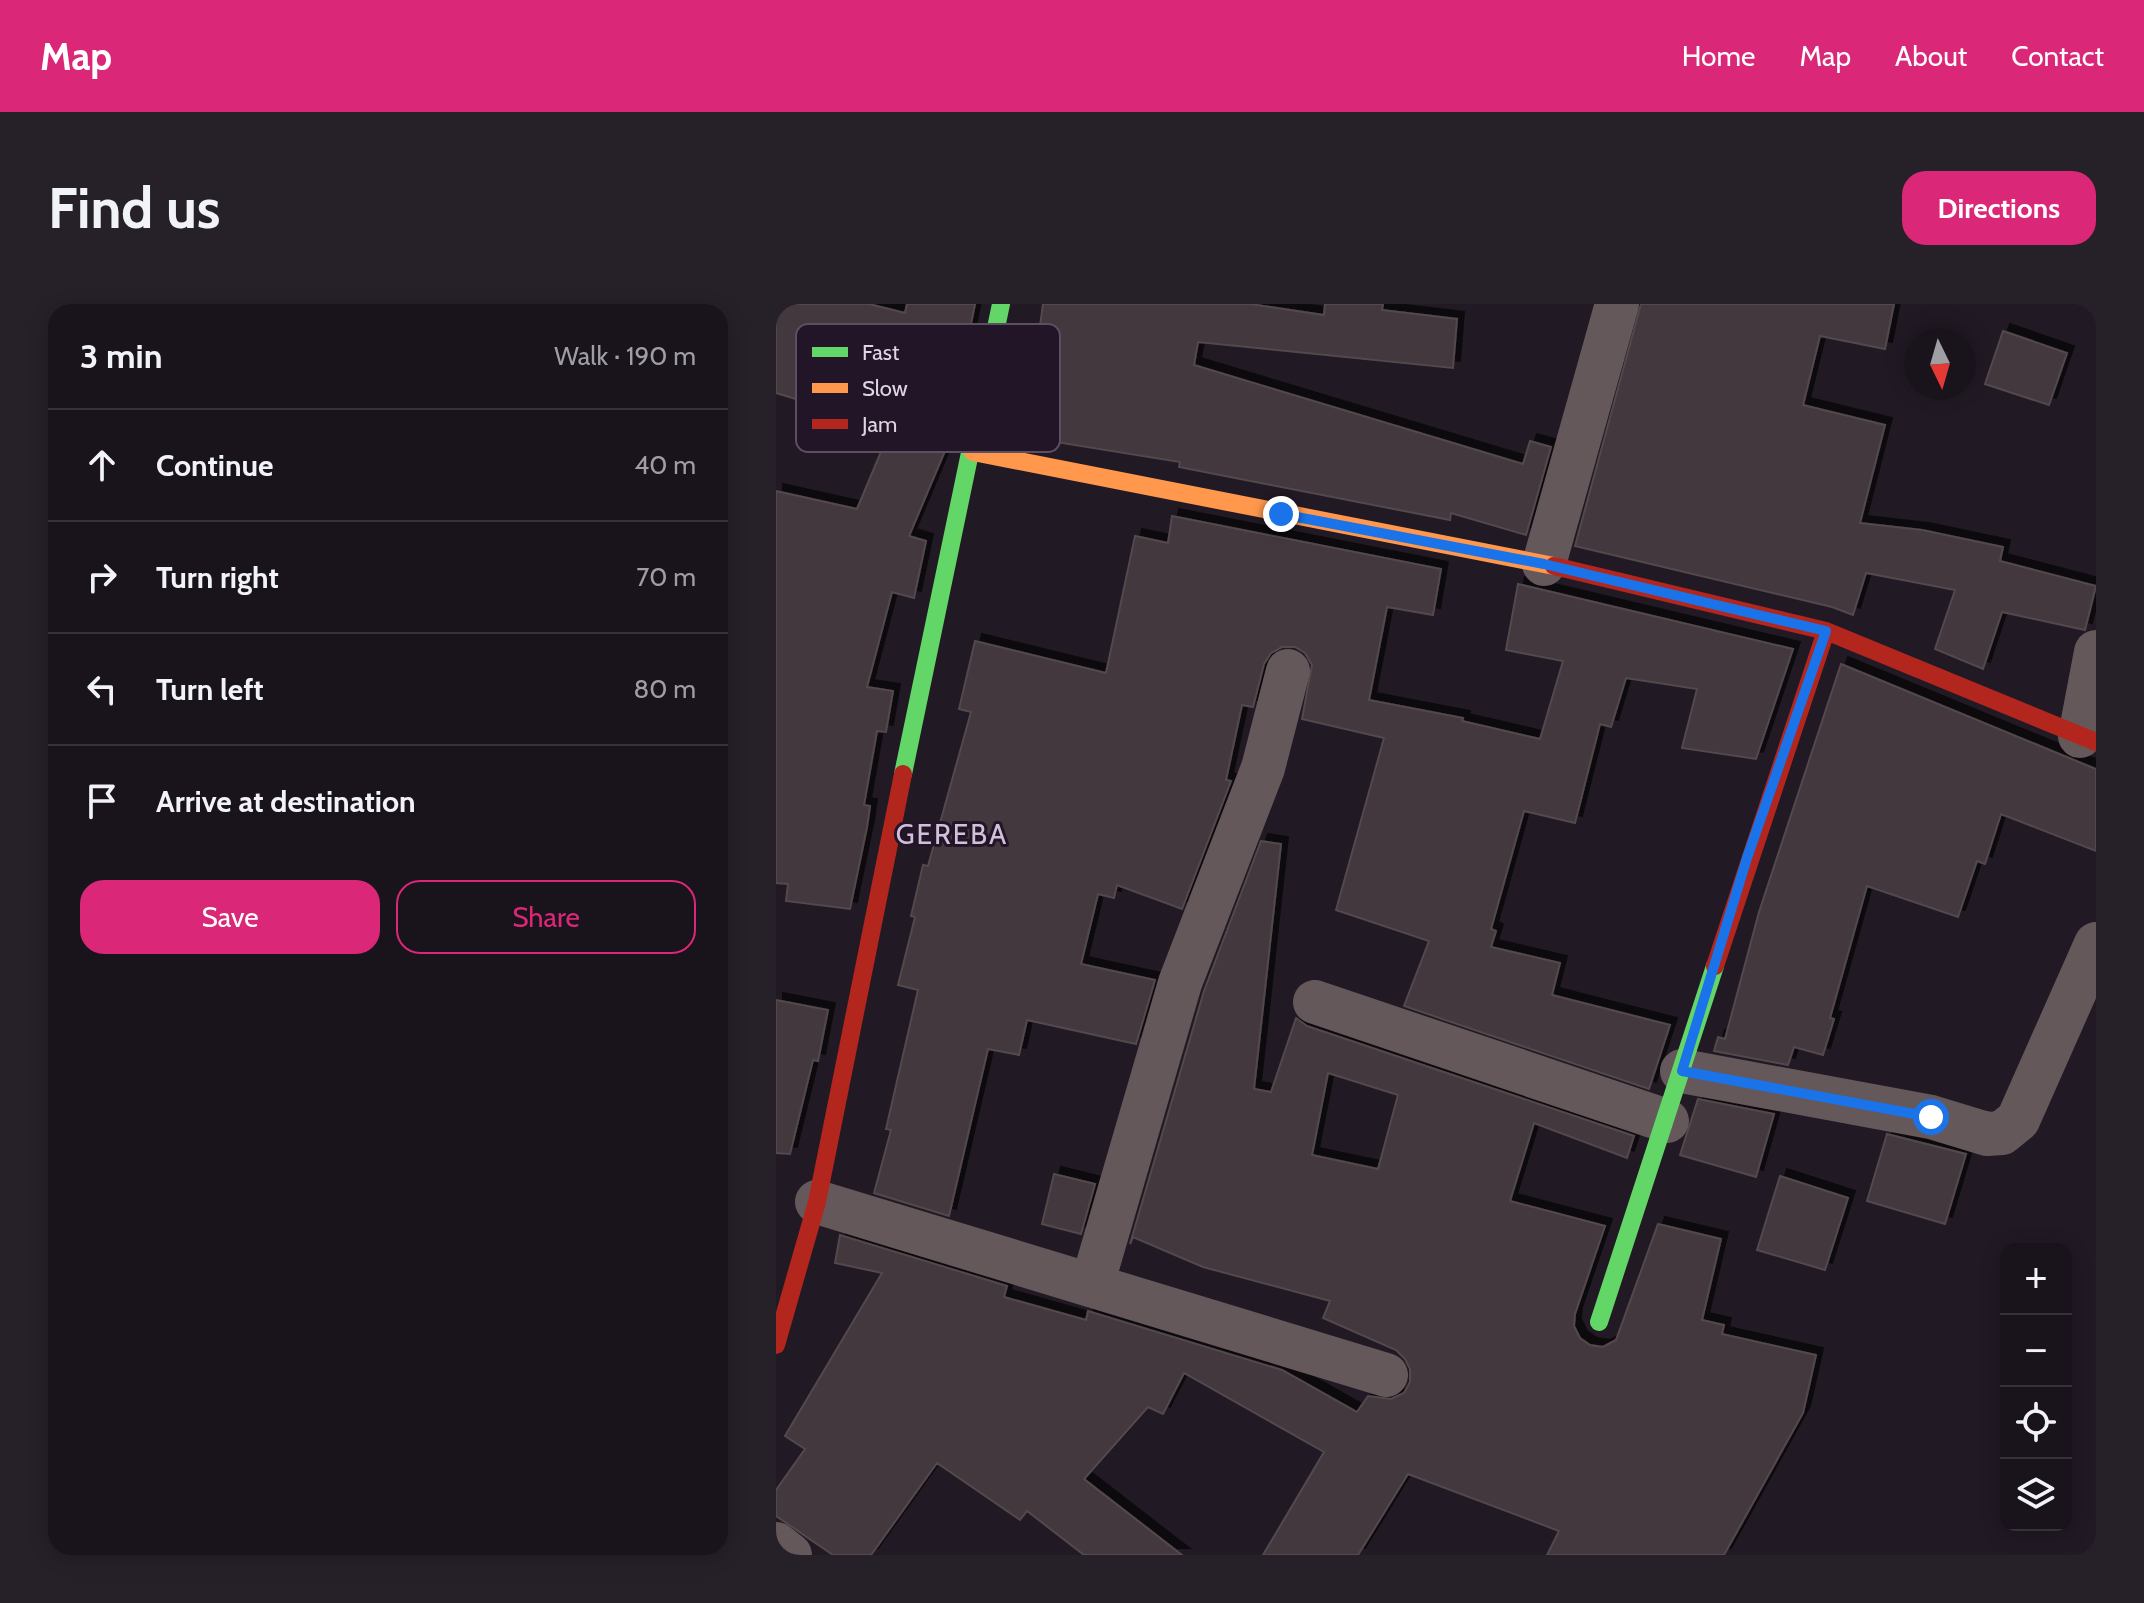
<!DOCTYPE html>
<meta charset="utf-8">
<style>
body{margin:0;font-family:Cabin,sans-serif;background:#262028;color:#f1f3f6}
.controls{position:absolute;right:24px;bottom:24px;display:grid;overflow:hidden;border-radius:16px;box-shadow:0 4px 20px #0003}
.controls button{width:72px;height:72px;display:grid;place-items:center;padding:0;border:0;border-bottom:2px solid #37323a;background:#19131b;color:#f1f3f6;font:40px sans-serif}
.compass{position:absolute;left:1128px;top:24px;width:72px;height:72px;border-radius:50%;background:#19131b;box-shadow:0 4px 20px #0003;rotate:175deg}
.stop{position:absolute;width:24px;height:24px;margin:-18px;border:6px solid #1a73e8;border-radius:50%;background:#fff}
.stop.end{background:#1a73e8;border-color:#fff;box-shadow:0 2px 8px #0008}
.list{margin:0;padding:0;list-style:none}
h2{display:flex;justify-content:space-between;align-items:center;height:104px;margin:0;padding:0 32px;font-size:34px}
h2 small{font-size:26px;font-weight:400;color:#9f9ea3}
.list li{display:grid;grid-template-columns:52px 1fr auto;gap:24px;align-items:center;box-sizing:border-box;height:112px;padding:0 32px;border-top:2px solid #37323a}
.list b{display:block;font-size:30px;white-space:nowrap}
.list em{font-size:26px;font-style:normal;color:#9f9ea3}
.actions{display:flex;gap:16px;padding:24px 32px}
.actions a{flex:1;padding:18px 0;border:2px solid #db2777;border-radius:24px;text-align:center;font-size:28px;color:#db2777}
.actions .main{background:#db2777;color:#fff}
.icon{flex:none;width:44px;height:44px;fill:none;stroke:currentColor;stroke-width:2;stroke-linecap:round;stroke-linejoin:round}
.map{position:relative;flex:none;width:1320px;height:1251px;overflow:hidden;border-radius:24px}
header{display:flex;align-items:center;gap:48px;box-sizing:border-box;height:112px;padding:0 40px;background:#db2777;color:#fff}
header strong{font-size:38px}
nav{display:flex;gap:44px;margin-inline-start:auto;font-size:28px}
.intro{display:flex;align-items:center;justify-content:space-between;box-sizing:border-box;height:192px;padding:0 48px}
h1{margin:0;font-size:56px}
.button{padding:20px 36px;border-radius:24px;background:#db2777;color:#fff;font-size:28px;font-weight:700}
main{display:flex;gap:48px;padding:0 48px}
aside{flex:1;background:#19131b;border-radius:24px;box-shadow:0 4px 20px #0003}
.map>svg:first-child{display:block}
</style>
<header>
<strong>Map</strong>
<nav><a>Home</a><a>Map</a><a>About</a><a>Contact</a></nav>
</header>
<div class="intro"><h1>Find us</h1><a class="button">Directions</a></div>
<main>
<aside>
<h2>3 min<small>Walk · 190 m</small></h2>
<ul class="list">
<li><svg class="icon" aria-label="ahead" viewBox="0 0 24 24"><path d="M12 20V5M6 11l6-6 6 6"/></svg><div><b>Continue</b></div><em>40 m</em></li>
<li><svg class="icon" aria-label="right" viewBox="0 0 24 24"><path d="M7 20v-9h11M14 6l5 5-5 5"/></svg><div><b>Turn right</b></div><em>70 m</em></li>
<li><svg class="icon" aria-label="left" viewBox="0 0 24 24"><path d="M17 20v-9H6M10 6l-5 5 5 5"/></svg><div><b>Turn left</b></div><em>80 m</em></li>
<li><svg class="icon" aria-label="arrive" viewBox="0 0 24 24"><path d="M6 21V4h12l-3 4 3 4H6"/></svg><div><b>Arrive at destination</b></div></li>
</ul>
<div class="actions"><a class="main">Save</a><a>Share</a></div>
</aside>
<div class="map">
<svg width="1320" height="1251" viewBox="0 0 1320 1251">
<defs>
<filter id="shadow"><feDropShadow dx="7" dy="-7" stdDeviation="0" flood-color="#0009"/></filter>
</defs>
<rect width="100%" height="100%" fill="#211924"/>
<path fill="#43383c" stroke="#52494d" stroke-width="2" fill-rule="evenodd" filter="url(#shadow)" d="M 0,0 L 93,0 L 129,9 L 131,0 L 199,0 L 169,147 L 133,232 L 150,237 L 138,294 L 116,288 L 91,383 L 117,387 L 110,428 L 101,427 L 88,501 L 94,502 L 91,523 L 74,605 L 10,597 L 12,580 L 0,579 L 0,187 L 81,205 L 115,124 L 0,89 Z
M 267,0 L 474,0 L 548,11 L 549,0 L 607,0 L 606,6 L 681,15 L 677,64 L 422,38 L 418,61 L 747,160 L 754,137 L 775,143 L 750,231 L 675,209 L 674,216 L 403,163 L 404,158 L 249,133 Z
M 865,0 L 1118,0 L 1109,45 L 1044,32 L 1027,101 L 1109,121 L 1084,219 L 1146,226 L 1227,243 L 1224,257 L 1320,282 L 1309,326 L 1226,308 L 1207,365 L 1159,345 L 1179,286 L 1090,269 L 1077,311 L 1056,303 L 799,242 Z
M 1227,27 L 1291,49 L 1273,101 L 1209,80 Z
M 396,212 L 665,265 L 657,311 L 611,303 L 593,396 L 687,414 L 686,417 L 764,435 L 787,357 L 730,346 L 742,280 L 1017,345 L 980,455 L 906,444 L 921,385 L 850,374 L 835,423 L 824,420 L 799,519 L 748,507 L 715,625 L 720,627 L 715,643 L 784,659 L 776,691 L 894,721 L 873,785 L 628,702 L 653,637 L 560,606 L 608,434 L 526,415 L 536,361 L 529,349 L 519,343 L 506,343 L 495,349 L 488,360 L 477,403 L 466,401 L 450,476 L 455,477 L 406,605 L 341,581 L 338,594 L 322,590 L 305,660 L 379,676 L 360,740 L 251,716 L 243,751 L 212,745 L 173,912 L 98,889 L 115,826 L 110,825 L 142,686 L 122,681 L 139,613 L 135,612 L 147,561 L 152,562 L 195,408 L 183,405 L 199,337 L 330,369 L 359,232 L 392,239 Z
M 1065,360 L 1320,465 L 1320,547 L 1225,510 L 1209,560 L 1201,557 L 1182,613 L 1091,582 L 1054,714 L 1058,715 L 1047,751 L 1018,743 L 1012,761 L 938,747 L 942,733 L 949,735 L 983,608 Z
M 485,537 L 505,540 L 478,785 L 495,788 L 520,714 L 531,722 L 858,832 L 851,854 L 758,819 L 734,897 L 829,922 L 799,1010 L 798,1022 L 804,1034 L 814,1041 L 827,1043 L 840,1036 L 882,920 L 945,935 L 926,1016 L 948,1021 L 946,1030 L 1040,1051 L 1027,1109 L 948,1251 L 771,1251 L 783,1227 L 632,1170 L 582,1251 L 487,1251 L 548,1148 L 408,1069 L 387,1110 L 372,1103 L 308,1175 L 406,1251 L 308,1251 L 251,1207 L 244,1216 L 161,1159 L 95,1251 L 57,1251 L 0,1212 L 0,1186 L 29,1145 L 9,1132 L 106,969 L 59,959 L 64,931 L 231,982 L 228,993 L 310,1016 L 312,1007 L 506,1066 L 581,1108 L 592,1092 L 615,1095 L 628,1089 L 634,1078 L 634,1065 L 629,1055 L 620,1046 L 547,1014 L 554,997 L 427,963 L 357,933 L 354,940 L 428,687 ZM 552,769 L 622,791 L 602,865 L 536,851 Z
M 0,696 L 52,706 L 42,757 L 37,756 L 14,850 L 0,849 Z
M 922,795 L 998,810 L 980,873 L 904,851 Z
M 1111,830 L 1190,850 L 1169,920 L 1091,897 Z
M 278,870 L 319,880 L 305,930 L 266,920 Z
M 1004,872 L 1072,894 L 1049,966 L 981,946 Z"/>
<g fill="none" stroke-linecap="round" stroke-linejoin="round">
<path stroke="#65585a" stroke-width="44" d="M 768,260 L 841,0
M 1304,432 L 1320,348
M 539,698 L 891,817
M 906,767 L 1155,813 L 1211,830 L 1226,829 L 1242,816 L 1320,640
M 41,898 L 610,1071
M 316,981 L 404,679 L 487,464 L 512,367
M 0,1240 L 14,1251"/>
<path stroke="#63d668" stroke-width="18" d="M 127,470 L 225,0
M 823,1018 L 939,662"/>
<path stroke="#ff974d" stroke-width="18" d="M 197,148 L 778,262"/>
<path stroke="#b3261e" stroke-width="18" d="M 778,262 L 1050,327 L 1320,438
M 939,662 L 1050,327
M 0,1041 L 41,898 L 127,470"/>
</g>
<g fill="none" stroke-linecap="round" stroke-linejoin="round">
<path stroke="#1a73e8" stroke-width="10" d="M 505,210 L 768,260 L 1050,327 L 971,554 L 906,767 L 1155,813"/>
</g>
<g text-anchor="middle" stroke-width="6" stroke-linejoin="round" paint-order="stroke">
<g font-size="28" letter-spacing="2" fill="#d2c0da" stroke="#221528">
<text x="176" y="540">GEREBA</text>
</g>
</g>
<rect x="20" y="20" width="264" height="128" rx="12" fill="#221528" stroke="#5b4f60" stroke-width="2"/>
<rect x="36" y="43" width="36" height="10" fill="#63d668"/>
<rect x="36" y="79" width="36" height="10" fill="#ff974d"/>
<rect x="36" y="115" width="36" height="10" fill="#b3261e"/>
<g font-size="22" fill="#dfd6e3">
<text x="86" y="56">Fast</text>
<text x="86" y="92">Slow</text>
<text x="86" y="128">Jam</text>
</g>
</svg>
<div class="controls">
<button>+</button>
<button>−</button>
<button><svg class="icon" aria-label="locate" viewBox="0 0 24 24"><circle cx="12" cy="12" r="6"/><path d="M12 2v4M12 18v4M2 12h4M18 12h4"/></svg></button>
<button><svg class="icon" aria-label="layers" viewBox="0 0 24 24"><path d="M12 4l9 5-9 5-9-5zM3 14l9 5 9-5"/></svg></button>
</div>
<svg class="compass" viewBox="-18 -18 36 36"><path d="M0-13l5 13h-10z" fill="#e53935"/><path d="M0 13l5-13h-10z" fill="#9f9ea3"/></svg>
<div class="stop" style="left:1155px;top:813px"></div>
<div class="stop end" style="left:505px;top:210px"></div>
</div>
</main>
